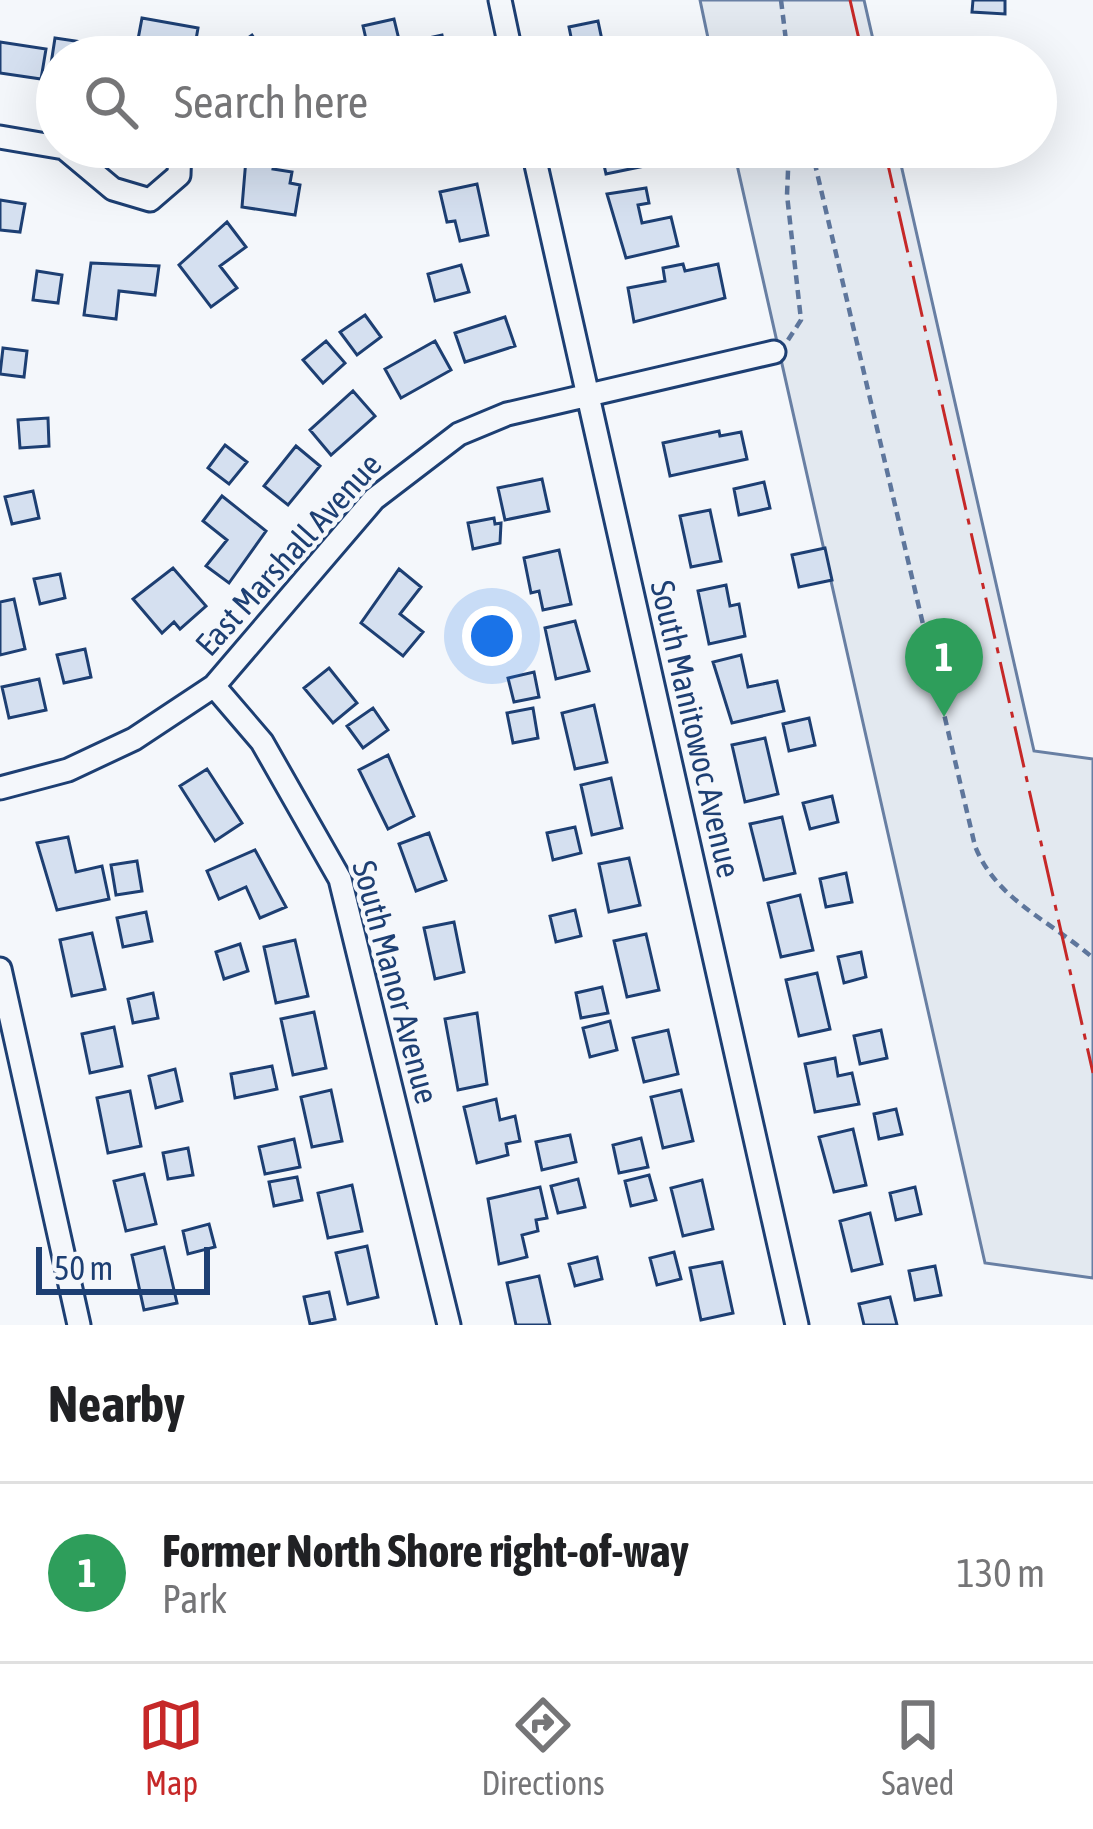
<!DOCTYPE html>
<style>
body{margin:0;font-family:"Asap Condensed",sans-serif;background:#f6f6f6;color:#202124}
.scale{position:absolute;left:36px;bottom:30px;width:174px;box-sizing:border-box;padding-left:12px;border:6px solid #1d3f73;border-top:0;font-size:33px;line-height:42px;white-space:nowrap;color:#1d3f73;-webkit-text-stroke:9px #f4f7fb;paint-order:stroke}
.you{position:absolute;left:492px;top:636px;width:42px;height:42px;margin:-30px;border:9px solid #fff;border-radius:50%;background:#1a73e8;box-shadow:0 0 0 18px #1a73e833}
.badge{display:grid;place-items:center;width:78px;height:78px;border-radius:50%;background:#c62828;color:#fff;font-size:39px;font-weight:700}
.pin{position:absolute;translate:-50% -99px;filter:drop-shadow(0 3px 6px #0008)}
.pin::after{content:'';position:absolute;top:63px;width:42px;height:36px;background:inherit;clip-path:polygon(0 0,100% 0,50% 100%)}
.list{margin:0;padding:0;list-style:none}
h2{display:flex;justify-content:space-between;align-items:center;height:156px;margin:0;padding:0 48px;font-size:51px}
h2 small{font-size:39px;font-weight:400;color:#757577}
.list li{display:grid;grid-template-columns:78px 1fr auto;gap:36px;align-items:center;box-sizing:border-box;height:180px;padding:0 48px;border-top:3px solid #e0e0e0}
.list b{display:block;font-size:45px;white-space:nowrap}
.list p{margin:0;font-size:39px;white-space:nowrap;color:#757577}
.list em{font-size:39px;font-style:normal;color:#757577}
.icon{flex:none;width:66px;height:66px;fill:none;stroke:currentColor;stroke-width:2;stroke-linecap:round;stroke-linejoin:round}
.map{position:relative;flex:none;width:1093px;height:1325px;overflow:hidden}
.search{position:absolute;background:#fff;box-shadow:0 12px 48px #0002;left:36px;right:36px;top:36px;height:132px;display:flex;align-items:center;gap:30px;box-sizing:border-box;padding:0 42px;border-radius:66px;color:#757577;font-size:45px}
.sheet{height:336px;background:#fff}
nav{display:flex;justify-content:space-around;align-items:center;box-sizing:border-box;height:168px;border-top:3px solid #e0e0e0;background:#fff;font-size:33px;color:#757577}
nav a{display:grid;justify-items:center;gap:6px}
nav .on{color:#c62828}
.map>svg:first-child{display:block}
</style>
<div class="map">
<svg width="1093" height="1325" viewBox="0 0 1093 1325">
<rect width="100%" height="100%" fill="#f4f7fb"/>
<path fill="#e3e9f0" stroke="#687fa3" stroke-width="3" d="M 700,0 L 864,0 L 877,57 L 712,57 Z
M 733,147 L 897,147 L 1034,751 L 1093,759 L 1093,1278 L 985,1263 Z"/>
<path fill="#d5e0f0" stroke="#1d3f73" stroke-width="3" d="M 973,0 L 1005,0 L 1005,14 L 972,12 Z
M 142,18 L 198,28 L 193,57 L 136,50 Z
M 394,19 L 400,44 L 369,52 L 363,26 Z
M 598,21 L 602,40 L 622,38 L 626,57 L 575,57 L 569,27 Z
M 252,35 L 267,57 L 221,57 Z
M 442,35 L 447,57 L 409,57 L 406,43 Z
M 55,38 L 82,42 L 80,57 L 57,57 L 57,64 L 51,64 Z
M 0,42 L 46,49 L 41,79 L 0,73 Z
M 247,147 L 277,147 L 273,169 L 292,172 L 290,183 L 300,185 L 295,215 L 242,207 Z
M 600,147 L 656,147 L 659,163 L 606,174 Z
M 477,184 L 488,235 L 460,241 L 455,221 L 447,222 L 440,192 Z
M 646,188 L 649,203 L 638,205 L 642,223 L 671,217 L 678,246 L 626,258 L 607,194 Z
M 0,200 L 25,204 L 20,232 L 0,230 Z
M 227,222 L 246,247 L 220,266 L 237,288 L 211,307 L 179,265 Z
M 91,263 L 159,266 L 155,295 L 119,291 L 116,319 L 84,315 Z
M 683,264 L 685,271 L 718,264 L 725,298 L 634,322 L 628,288 L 665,281 L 663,268 Z
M 461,265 L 469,292 L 435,301 L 428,274 Z
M 37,271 L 62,275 L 58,303 L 33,300 Z
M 365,315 L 381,337 L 357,355 L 340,332 Z
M 505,317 L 515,346 L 465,362 L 455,333 Z
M 326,341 L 345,363 L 323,383 L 303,360 Z
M 435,341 L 451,370 L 401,398 L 385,369 Z
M 3,348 L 27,351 L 24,377 L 0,374 Z
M 353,391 L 375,416 L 331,455 L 310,430 Z
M 48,418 L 49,446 L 20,448 L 18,420 Z
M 719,431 L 720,436 L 741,432 L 747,459 L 670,476 L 663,443 Z
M 225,445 L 247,462 L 229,484 L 208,468 Z
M 296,446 L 320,466 L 288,505 L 264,486 Z
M 542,479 L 549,511 L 505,520 L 498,488 Z
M 764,482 L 770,508 L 739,515 L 734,489 Z
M 33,491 L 39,518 L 12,524 L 5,497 Z
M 222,496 L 266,531 L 229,583 L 206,566 L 227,540 L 203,521 Z
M 710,510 L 721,561 L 691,567 L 680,516 Z
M 494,518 L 495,524 L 501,523 L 500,543 L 473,549 L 468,523 Z
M 825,548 L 832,580 L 799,587 L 792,555 Z
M 559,550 L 571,604 L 543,610 L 539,591 L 531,593 L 524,558 Z
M 173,568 L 206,606 L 180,629 L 174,622 L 162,633 L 133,599 Z
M 399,569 L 421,587 L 400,614 L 423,632 L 403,656 L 361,623 Z
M 60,574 L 65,598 L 40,604 L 34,579 Z
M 726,585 L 730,606 L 739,604 L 745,636 L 709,644 L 698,591 Z
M 14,599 L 25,649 L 0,655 L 0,602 Z
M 575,621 L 589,671 L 556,679 L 545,628 Z
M 85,649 L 91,677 L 64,683 L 57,655 Z
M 741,655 L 748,687 L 777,681 L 784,711 L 732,723 L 713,662 Z
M 329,668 L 357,703 L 333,723 L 304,688 Z
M 534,672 L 539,697 L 514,702 L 508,678 Z
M 39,679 L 46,710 L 9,718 L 2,687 Z
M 594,705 L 607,762 L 575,769 L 562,713 Z
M 373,708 L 388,730 L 363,748 L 347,726 Z
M 533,708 L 538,738 L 513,743 L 507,713 Z
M 809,718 L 815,745 L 789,751 L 783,724 Z
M 765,738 L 778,794 L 745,802 L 732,745 Z
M 388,755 L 414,816 L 388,829 L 359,770 Z
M 207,769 L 242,823 L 215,841 L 180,786 Z
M 611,778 L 622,828 L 592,835 L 581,785 Z
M 832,796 L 838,822 L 810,829 L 803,803 Z
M 782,817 L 795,873 L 764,880 L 750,824 Z
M 575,827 L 581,853 L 553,860 L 547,833 Z
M 429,833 L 446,880 L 416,891 L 399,844 Z
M 68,837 L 76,872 L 102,866 L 109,899 L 57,910 L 37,843 Z
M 255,850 L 286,907 L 260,918 L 246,887 L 219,899 L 207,871 Z
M 629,858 L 640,905 L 609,912 L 599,864 Z
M 137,861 L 142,891 L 116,895 L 111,865 Z
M 846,873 L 852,902 L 826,907 L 820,879 Z
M 800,895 L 813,950 L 781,957 L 768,903 Z
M 575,910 L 581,936 L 556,942 L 550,916 Z
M 146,912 L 152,941 L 123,947 L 117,918 Z
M 454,922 L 464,972 L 435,979 L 424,928 Z
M 92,933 L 105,989 L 72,996 L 60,940 Z
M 646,934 L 659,990 L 627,997 L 614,941 Z
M 295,940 L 308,996 L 276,1003 L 264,947 Z
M 240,944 L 248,971 L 224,979 L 216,952 Z
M 861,952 L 866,977 L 844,983 L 838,957 Z
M 817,973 L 830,1029 L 799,1036 L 786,980 Z
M 602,987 L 608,1013 L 581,1018 L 576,993 Z
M 153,993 L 158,1018 L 133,1023 L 128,999 Z
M 314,1012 L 326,1068 L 293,1075 L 281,1019 Z
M 477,1013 L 487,1084 L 458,1090 L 445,1019 Z
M 610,1021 L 617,1050 L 590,1057 L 583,1028 Z
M 114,1027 L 122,1066 L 90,1073 L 82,1034 Z
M 668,1030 L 678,1074 L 644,1082 L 633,1038 Z
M 881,1030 L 887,1058 L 860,1064 L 854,1036 Z
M 835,1058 L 838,1076 L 852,1073 L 859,1104 L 815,1112 L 805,1064 Z
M 272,1066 L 277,1089 L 235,1098 L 231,1074 Z
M 175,1069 L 182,1101 L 156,1108 L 149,1076 Z
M 331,1090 L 342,1141 L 312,1147 L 301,1097 Z
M 681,1090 L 693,1141 L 663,1148 L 651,1097 Z
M 130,1091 L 141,1146 L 108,1153 L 97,1098 Z
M 496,1099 L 500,1120 L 515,1116 L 520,1141 L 506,1144 L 508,1155 L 477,1163 L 464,1107 Z
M 896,1109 L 902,1134 L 879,1139 L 874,1114 Z
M 853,1129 L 866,1185 L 834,1192 L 819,1137 Z
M 570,1135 L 576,1162 L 542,1170 L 536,1142 Z
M 641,1138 L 648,1167 L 619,1173 L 613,1145 Z
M 294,1139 L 300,1167 L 265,1174 L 259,1147 Z
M 188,1148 L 193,1175 L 168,1179 L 163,1153 Z
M 144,1174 L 156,1224 L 126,1231 L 114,1181 Z
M 649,1175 L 656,1200 L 631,1206 L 625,1181 Z
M 297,1177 L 302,1200 L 274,1206 L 269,1182 Z
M 578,1179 L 585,1207 L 558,1213 L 551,1186 Z
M 702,1180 L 713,1229 L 683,1236 L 671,1188 Z
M 352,1185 L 362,1231 L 328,1238 L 318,1193 Z
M 540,1187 L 547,1218 L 536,1220 L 538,1231 L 522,1235 L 527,1257 L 499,1264 L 488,1199 Z
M 915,1187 L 921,1214 L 896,1220 L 890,1193 Z
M 870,1213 L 882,1264 L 852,1271 L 840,1221 Z
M 209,1224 L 215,1247 L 188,1254 L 183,1231 Z
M 367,1246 L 378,1297 L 348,1304 L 336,1253 Z
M 164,1247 L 177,1303 L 144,1310 L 132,1255 Z
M 674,1252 L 681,1279 L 657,1285 L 650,1258 Z
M 597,1257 L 602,1279 L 575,1286 L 569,1264 Z
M 722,1262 L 733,1313 L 701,1320 L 690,1268 Z
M 935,1266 L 941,1295 L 915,1300 L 909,1271 Z
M 539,1276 L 550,1325 L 516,1325 L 507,1283 Z
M 329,1292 L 335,1319 L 310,1324 L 304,1297 Z
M 890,1297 L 897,1325 L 864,1325 L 859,1304 Z"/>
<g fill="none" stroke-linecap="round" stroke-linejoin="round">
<g stroke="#1d3f73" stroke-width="27">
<path id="street" d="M 500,0 L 512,57
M 0,137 L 64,148 L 113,189 L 150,200 L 179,175 L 180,147
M 532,147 L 797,1325
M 214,686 L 262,742 L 340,879 L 449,1325
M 0,788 L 68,770 L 134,739 L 214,686 L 374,499 L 459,434 L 507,414 L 774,352
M 0,969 L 79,1325"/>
</g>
<path stroke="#5e769c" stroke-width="4.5" stroke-dasharray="9 6" stroke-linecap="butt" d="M 781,0 L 788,57
M 811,147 L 975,846 C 996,900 1051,921 1093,958
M 788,340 L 801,320 L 787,195 L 789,147"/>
<use href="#street" stroke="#f4f7fb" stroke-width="21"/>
<path stroke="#c62828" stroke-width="3" stroke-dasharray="42 9 6 9" stroke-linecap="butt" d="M 850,0 L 863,57
M 884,147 L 1093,1073"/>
</g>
<g text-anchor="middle" stroke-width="9" stroke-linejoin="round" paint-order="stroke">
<g font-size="33" fill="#1d3f73" stroke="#f4f7fb">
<text transform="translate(288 554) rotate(-48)" y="12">East Marshall Avenue</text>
<text transform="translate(696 729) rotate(77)" y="12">South Manitowoc Avenue</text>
<text transform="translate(396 982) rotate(75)" y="12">South Manor Avenue</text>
</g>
</g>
</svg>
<div class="scale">50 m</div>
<div class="you"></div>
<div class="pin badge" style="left:944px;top:717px;background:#2e9e5b">1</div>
<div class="search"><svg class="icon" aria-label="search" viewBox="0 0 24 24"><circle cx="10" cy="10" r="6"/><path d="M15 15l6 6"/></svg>Search here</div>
</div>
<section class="sheet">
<h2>Nearby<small></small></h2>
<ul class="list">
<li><span class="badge" style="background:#2e9e5b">1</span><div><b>Former North Shore right-of-way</b><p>Park</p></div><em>130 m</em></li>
</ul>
</section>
<nav>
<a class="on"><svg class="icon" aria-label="map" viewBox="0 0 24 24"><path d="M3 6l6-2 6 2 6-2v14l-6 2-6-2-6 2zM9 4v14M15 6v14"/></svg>Map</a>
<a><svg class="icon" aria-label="directions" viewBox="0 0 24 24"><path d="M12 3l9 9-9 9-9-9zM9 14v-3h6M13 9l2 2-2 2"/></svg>Directions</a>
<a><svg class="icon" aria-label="saved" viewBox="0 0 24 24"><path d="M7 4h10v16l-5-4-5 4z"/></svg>Saved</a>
</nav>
